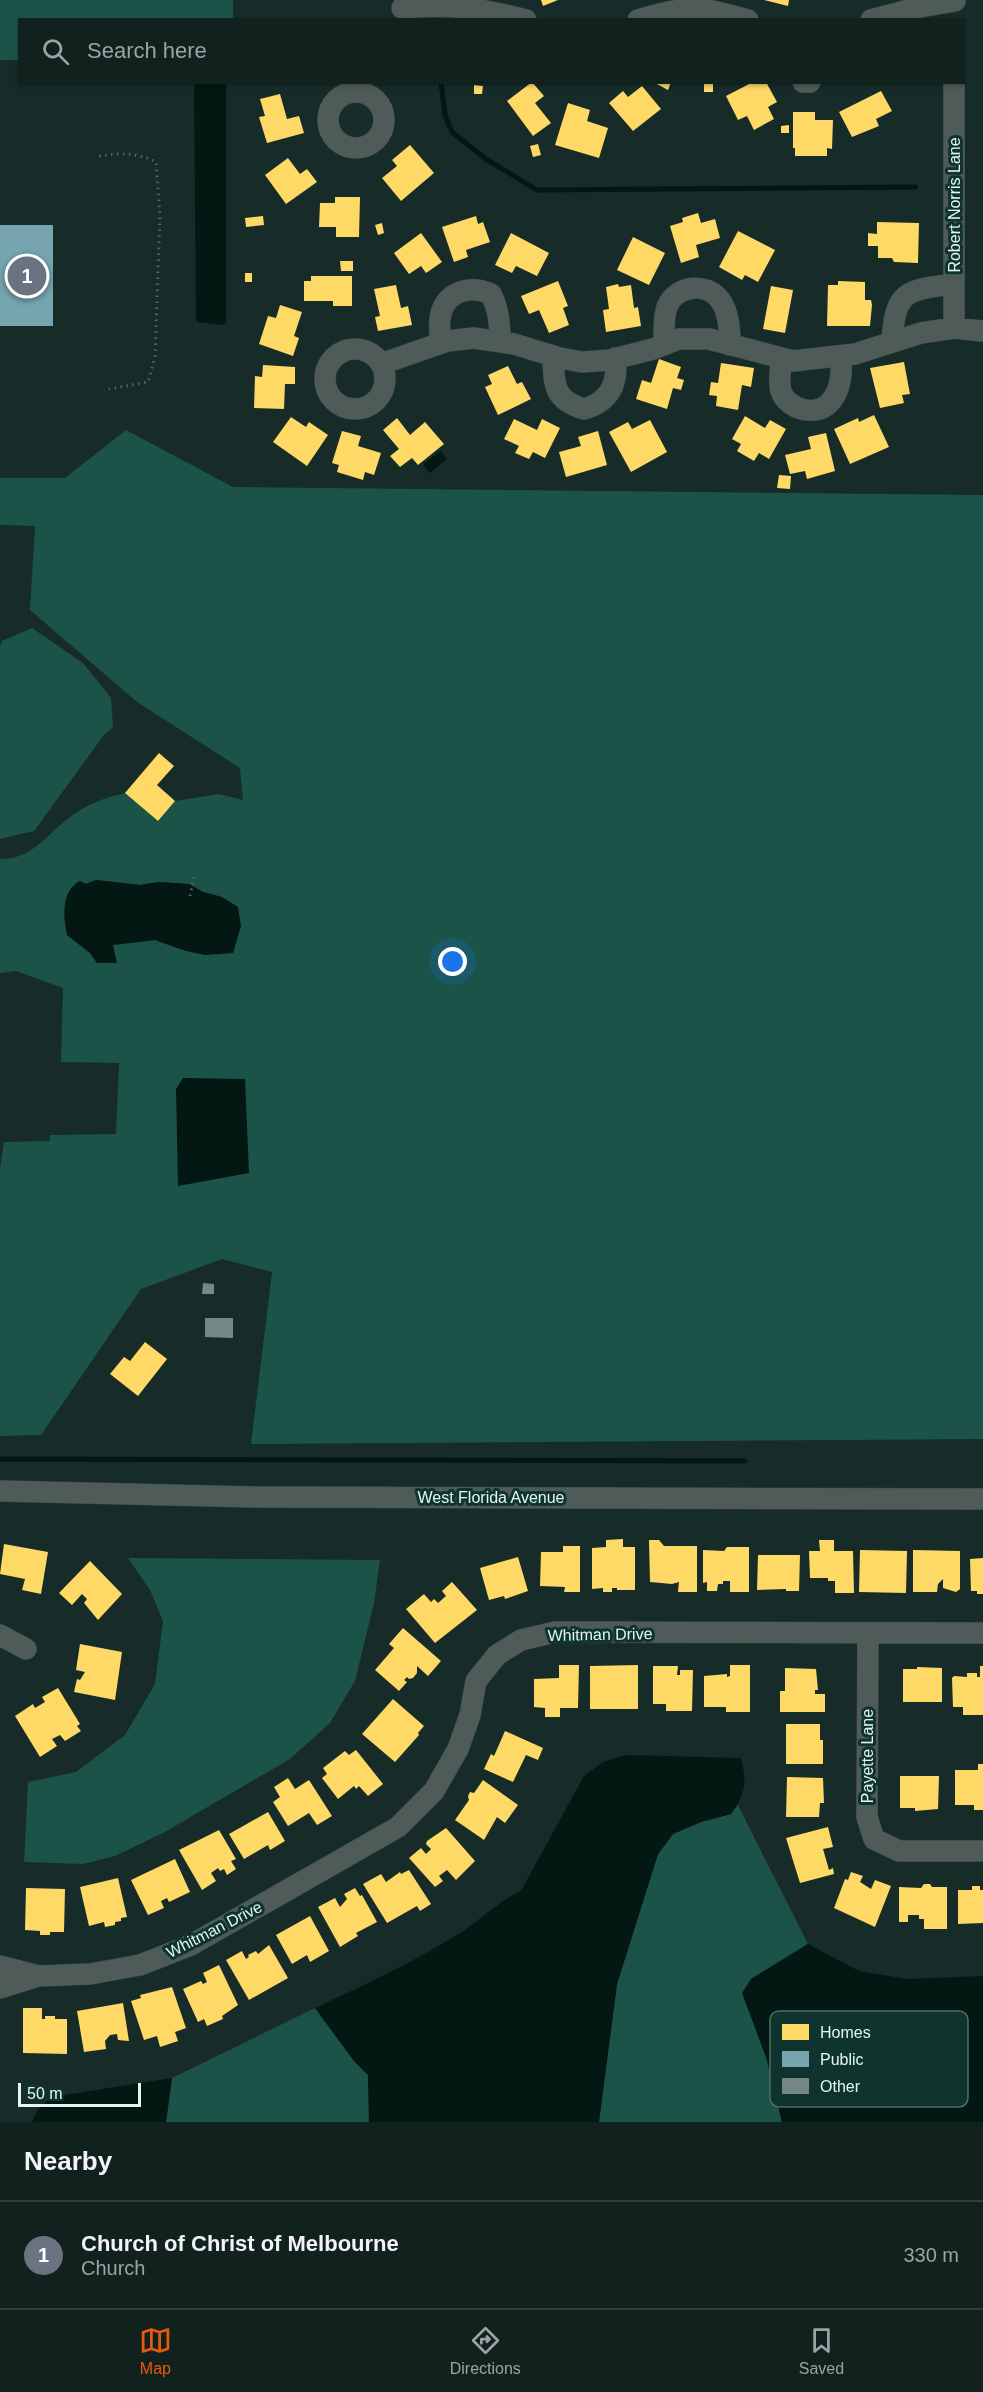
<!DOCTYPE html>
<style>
body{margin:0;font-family:Helvetica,sans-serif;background:#1e2e2b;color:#f1f3f6}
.scale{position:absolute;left:18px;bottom:15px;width:123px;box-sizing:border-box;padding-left:6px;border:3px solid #e3f7f2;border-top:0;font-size:16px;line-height:21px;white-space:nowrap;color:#e3f7f2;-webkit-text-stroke:4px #0f342d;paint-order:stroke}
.you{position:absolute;left:453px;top:962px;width:21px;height:21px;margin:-15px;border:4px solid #fff;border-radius:50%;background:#1a73e8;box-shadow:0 0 0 9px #1a73e833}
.badge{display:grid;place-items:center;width:39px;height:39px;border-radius:50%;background:#ea580c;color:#fff;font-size:20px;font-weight:700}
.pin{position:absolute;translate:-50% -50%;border:3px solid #fff;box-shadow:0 2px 6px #0006}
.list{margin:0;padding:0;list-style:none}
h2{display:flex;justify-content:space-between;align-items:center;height:78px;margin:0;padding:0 24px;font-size:26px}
h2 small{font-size:20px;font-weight:400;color:#9ca3a4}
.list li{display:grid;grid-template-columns:39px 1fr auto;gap:18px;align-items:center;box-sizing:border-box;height:108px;padding:0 24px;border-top:2px solid #303e3c}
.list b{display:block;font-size:22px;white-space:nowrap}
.list p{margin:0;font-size:20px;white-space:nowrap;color:#9ca3a4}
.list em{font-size:20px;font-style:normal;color:#9ca3a4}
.icon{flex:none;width:33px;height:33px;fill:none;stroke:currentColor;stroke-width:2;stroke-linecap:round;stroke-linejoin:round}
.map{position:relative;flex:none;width:983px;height:2122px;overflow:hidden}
.search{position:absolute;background:#11211e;box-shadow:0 2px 4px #0004;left:18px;right:18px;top:18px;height:66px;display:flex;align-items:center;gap:15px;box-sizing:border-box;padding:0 21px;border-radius:0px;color:#9ca3a4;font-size:22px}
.sheet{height:186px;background:#11211e}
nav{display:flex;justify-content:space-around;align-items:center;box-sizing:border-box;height:84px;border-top:2px solid #303e3c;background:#11211e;font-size:16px;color:#9ca3a4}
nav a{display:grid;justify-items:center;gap:3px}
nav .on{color:#ea580c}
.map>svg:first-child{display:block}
</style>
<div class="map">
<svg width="983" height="2122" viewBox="0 0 983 2122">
<rect width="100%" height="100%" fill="#172c28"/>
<path fill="#1b5349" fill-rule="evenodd" d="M 0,0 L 233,0 L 233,19 L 20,20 L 19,60 L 0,60 Z
M 126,430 L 233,487 L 983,495 L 983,1439 L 251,1444 L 272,1272 L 222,1259 L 141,1289 L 41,1435 L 0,1436 L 0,1169 L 4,1142 L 50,1141 L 50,1135 L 116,1134 L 119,1063 L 61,1062 L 63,988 L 16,971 L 0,973 L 0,859 C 33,859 46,835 70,817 C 87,804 104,798 125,793 L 158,821 L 175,801 L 219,794 L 243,800 L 240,768 L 137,702 L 30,610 L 35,526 L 0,525 L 0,478 L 65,478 ZM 96,880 L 140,885 L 158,882 L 189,884 L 203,892 L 222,897 L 186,951 L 155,940 L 112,945 L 97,963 L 91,953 L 67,935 C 67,916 61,891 80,881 L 85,884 Z
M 32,628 L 83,663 L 111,698 L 113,727 L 104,735 L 34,831 L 0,839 L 0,646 L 2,641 Z
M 128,1558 L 380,1560 L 374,1603 L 355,1681 L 330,1723 L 290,1759 L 163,1833 L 115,1856 L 83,1864 L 24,1862 L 28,1782 L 76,1772 L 125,1735 L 155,1684 L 163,1621 L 150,1590 Z
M 738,1805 L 808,1944 L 751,1979 L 767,2060 L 782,2122 L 599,2122 L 617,1984 L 658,1854 L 673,1834 L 701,1822 L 731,1814 Z
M 315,2008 L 354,2061 L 368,2075 L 369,2122 L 166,2122 L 172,2078 Z"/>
<path fill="#031713" d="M 194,83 L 226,83 L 226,322 L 223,325 L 197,322 L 196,318 Z
M 441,451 L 447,459 L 430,473 L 423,464 Z
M 96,880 L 140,885 L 158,882 L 189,884 L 203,892 L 222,897 L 238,907 L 241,926 L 233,953 L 205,955 L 186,951 L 155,940 L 113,945 L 117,963 L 97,963 L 90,953 L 67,935 C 63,916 61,891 80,881 L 86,884 Z
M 183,1078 L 245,1079 L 249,1173 L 178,1186 L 176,1089 Z
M 626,1755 L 741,1758 C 747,1783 746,1792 731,1814 L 701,1822 L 673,1834 L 658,1854 L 617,1984 L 599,2122 L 369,2122 L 368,2075 L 354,2061 L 315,2008 C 364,1985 414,1962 460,1933 C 481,1920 497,1902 521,1891 L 584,1776 L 603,1762 Z
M 808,1944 L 859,1971 L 908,1979 L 983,1976 L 983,2122 L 782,2122 L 767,2060 L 742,1993 L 751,1979 Z
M 172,2078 L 166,2122 L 32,2122 L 38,2109 L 52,2097 Z"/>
<path fill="#ffd966" d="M 541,0 L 558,0 L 543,6 Z
M 764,0 L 789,0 L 788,6 Z
M 532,82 L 544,96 L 535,103 L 551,123 L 533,136 L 507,101 Z
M 653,82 L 671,82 L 668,90 Z
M 753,82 L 766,82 L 777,102 L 768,107 L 774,119 L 754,130 L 747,116 L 738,120 L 726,96 Z
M 704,83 L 713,83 L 713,92 L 704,92 Z
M 474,85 L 483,86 L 482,94 L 474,94 Z
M 642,86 L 661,109 L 633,131 L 609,103 L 623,91 L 628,97 Z
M 881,91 L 892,111 L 876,119 L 879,126 L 852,137 L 839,112 Z
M 280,94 L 287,119 L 299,116 L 304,133 L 267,143 L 259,117 L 265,116 L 260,99 Z
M 568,103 L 590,110 L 587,121 L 608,128 L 599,158 L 555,145 Z
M 793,112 L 815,112 L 815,120 L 833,120 L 832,149 L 827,148 L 827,156 L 795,156 L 795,148 L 793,148 Z
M 789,125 L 789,133 L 781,133 L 781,126 Z
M 538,144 L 541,155 L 533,157 L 530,146 Z
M 410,145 L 434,173 L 401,201 L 382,178 L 397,166 L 392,160 Z
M 288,158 L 300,174 L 307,169 L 317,182 L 286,204 L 265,175 Z
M 335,197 L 360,197 L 359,237 L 336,237 L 336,227 L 319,227 L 320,203 L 335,203 Z
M 698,213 L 701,223 L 715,219 L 720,238 L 696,245 L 699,257 L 681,263 L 670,226 L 683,222 L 682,218 Z
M 263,216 L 264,225 L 246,227 L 245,218 Z
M 476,216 L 478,224 L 483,222 L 490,242 L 466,250 L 468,257 L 454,262 L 442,227 Z
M 877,222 L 919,223 L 918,263 L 894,262 L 892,258 L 878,258 L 878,246 L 868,246 L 868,233 L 877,234 Z
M 382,223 L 384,233 L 378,235 L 375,225 Z
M 738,231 L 775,250 L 758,282 L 745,275 L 742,280 L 719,267 Z
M 421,233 L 442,262 L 426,273 L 421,266 L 409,274 L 394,253 Z
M 511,233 L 549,253 L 537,276 L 516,266 L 512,273 L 495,265 Z
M 633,237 L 665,253 L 649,285 L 617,270 Z
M 340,261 L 353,261 L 353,271 L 341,271 Z
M 245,273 L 252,273 L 252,282 L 245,282 Z
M 311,276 L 352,276 L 352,306 L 333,306 L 333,301 L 304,301 L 304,281 L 311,281 Z
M 558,281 L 568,306 L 563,308 L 569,325 L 549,333 L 539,310 L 529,314 L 521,296 Z
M 838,281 L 865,282 L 865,300 L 871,300 L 872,305 L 870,326 L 827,326 L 828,285 L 838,285 Z
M 618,284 L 619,287 L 631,285 L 634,308 L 638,307 L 641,326 L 606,332 L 603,310 L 609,309 L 606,287 Z
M 396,285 L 401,308 L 408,306 L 412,325 L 378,331 L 375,317 L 380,316 L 374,289 Z
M 771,286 L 793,290 L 785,333 L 763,329 Z
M 280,305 L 302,312 L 294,336 L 299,338 L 293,356 L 259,344 L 268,316 L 276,318 Z
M 659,359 L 681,367 L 677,378 L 684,380 L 681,390 L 673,388 L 667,409 L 636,399 L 642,380 L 651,383 Z
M 904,362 L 910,394 L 902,395 L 904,403 L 880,408 L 870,368 Z
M 721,363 L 754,368 L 751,387 L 742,385 L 738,410 L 716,406 L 717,396 L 709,395 L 711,382 L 718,383 Z
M 263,365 L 295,367 L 295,384 L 285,384 L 284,409 L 254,408 L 255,376 L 262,377 Z
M 508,366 L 517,384 L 522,382 L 531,399 L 498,415 L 485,387 L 492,384 L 488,375 Z
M 874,415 L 889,447 L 850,464 L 834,429 L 858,418 L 859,422 Z
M 745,416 L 765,428 L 770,420 L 786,429 L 769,459 L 759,453 L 754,461 L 737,451 L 741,444 L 732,439 Z
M 291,417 L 306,427 L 309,422 L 328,435 L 307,466 L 273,442 Z
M 397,418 L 410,435 L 425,422 L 444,444 L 418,465 L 412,458 L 400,467 L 390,456 L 399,449 L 383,430 Z
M 514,419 L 537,430 L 542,419 L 560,428 L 545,458 L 533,452 L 529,459 L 515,453 L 519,446 L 504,439 Z
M 650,420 L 667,452 L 631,472 L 609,432 L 628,422 L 632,429 Z
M 342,431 L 361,436 L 358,446 L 381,453 L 374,475 L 365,472 L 363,480 L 337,472 L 339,465 L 332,463 Z
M 598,431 L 607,465 L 566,477 L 559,452 L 581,446 L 578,437 Z
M 826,433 L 835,471 L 807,479 L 805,471 L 790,474 L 785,455 L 811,449 L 808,437 Z
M 779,475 L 791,476 L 790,489 L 777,488 Z
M 159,753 L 174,766 L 157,785 L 175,801 L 158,821 L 125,793 Z
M 145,1342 L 167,1359 L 138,1396 L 110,1374 L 124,1357 L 130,1361 Z
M 623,1539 L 623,1547 L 635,1547 L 635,1590 L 617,1590 L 617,1588 L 612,1588 L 612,1592 L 603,1592 L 603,1588 L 592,1589 L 592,1548 L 606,1547 L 606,1540 Z
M 649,1540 L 659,1540 L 664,1546 L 697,1546 L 697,1592 L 678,1592 L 679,1582 L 672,1584 L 650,1582 Z
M 819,1540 L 834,1540 L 834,1551 L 853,1551 L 854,1593 L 835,1593 L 835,1581 L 828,1581 L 828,1578 L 810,1578 L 809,1551 L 820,1551 Z
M 4,1544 L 48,1552 L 41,1594 L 22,1590 L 25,1579 L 0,1574 Z
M 563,1546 L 580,1546 L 580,1592 L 564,1592 L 565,1587 L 540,1586 L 541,1552 L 563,1552 Z
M 727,1547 L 749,1547 L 749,1592 L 730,1592 L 730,1581 L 723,1581 L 723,1584 L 718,1584 L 717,1591 L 707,1591 L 707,1582 L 703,1583 L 703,1550 L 724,1551 Z
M 860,1550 L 907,1551 L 906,1593 L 859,1592 Z
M 913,1550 L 960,1551 L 960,1589 L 956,1592 L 943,1588 L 943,1579 L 938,1584 L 937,1592 L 913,1592 Z
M 758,1555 L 800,1555 L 799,1591 L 786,1591 L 786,1589 L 757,1590 Z
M 518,1557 L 528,1591 L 505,1599 L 504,1596 L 489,1600 L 480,1568 Z
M 983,1558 L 983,1594 L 977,1594 L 977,1591 L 971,1591 L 970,1559 Z
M 90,1561 L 122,1594 L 98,1620 L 84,1603 L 87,1599 L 82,1594 L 72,1605 L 59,1593 Z
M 452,1582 L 477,1610 L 435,1643 L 406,1609 L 424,1594 L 431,1602 L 434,1599 L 438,1603 L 446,1596 L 442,1591 Z
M 403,1628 L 441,1661 L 428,1676 L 417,1666 L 417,1673 L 413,1678 L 409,1679 L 407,1677 L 404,1680 L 407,1682 L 399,1691 L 375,1670 L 394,1648 L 389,1644 Z
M 80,1644 L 122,1652 L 115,1700 L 74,1692 L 77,1679 L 80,1680 L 85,1672 L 76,1670 Z
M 559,1665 L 579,1665 L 578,1708 L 560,1708 L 560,1717 L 545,1717 L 545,1708 L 534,1707 L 534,1679 L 559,1678 Z
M 638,1665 L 638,1709 L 590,1709 L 590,1666 Z
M 730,1665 L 750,1665 L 750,1712 L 726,1712 L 726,1707 L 704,1707 L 704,1676 L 727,1674 L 727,1677 L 730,1676 Z
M 653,1666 L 678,1666 L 677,1675 L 680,1675 L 680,1670 L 693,1670 L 692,1711 L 666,1711 L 666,1704 L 653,1704 Z
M 980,1666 L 983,1666 L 983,1715 L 963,1715 L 963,1707 L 953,1707 L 952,1678 L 954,1676 L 967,1677 L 967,1673 L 977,1673 L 977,1677 L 980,1677 Z
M 917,1667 L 942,1668 L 942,1702 L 903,1702 L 903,1669 L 917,1669 Z
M 785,1668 L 816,1669 L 818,1690 L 815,1690 L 815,1694 L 825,1694 L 825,1712 L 780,1712 L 780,1691 L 785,1691 Z
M 58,1688 L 80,1724 L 77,1726 L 81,1731 L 65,1741 L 60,1735 L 52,1739 L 57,1746 L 40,1757 L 15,1716 L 33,1704 L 35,1708 L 45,1702 L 42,1697 Z
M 393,1699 L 424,1726 L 418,1733 L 419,1735 L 395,1762 L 362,1734 Z
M 786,1724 L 820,1724 L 820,1740 L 823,1740 L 823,1764 L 786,1764 Z
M 505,1731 L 543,1748 L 538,1760 L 526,1755 L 513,1782 L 484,1769 L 491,1754 L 494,1756 Z
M 356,1750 L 383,1784 L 368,1796 L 359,1786 L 356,1789 L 354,1786 L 338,1799 L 322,1778 L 327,1774 L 323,1768 L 345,1751 L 349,1755 Z
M 978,1764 L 983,1764 L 983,1810 L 974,1810 L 974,1805 L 955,1805 L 955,1770 L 978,1770 Z
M 900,1776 L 939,1776 L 938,1809 L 915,1811 L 915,1808 L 900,1808 Z
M 787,1777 L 823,1778 L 824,1803 L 820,1803 L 819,1817 L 786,1817 Z
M 288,1778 L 295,1789 L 309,1780 L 332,1816 L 317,1825 L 309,1813 L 288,1826 L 273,1802 L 280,1797 L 274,1787 Z
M 483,1780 L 518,1805 L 505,1823 L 497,1817 L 484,1840 L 455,1820 L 469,1800 L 468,1796 L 470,1792 L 474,1793 Z
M 268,1812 L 285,1841 L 270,1850 L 268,1845 L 244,1859 L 229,1834 Z
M 828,1827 L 833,1847 L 823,1849 L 829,1870 L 833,1868 L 834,1874 L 800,1883 L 786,1838 Z
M 446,1828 L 475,1861 L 456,1880 L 447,1870 L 439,1876 L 443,1881 L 435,1887 L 409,1858 L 421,1848 L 426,1854 L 431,1849 L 426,1844 L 427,1841 Z
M 219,1830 L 236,1859 L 231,1861 L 236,1869 L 227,1875 L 224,1869 L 220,1871 L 218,1868 L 211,1873 L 216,1881 L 202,1890 L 179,1850 Z
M 175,1859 L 190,1892 L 169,1902 L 167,1898 L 161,1901 L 164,1908 L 148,1915 L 131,1880 Z
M 409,1870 L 431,1904 L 420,1911 L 417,1906 L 387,1923 L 363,1884 L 381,1874 L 386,1882 L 400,1872 L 401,1874 Z
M 851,1872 L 863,1876 L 860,1882 L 871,1889 L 875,1880 L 891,1886 L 875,1927 L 834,1908 L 845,1879 L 848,1880 Z
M 118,1878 L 127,1917 L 121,1918 L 121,1921 L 115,1922 L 115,1925 L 105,1927 L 104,1922 L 89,1926 L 80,1887 Z
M 924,1884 L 930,1884 L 932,1887 L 947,1887 L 947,1929 L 924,1929 L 924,1919 L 919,1919 L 919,1915 L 908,1915 L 908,1922 L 899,1922 L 899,1887 L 921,1888 Z
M 972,1886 L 980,1886 L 980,1890 L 983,1890 L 983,1923 L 958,1924 L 958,1890 L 972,1890 Z
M 26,1888 L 65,1889 L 64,1932 L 50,1932 L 50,1935 L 40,1935 L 40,1931 L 25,1930 Z
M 355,1888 L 360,1896 L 362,1895 L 377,1922 L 356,1933 L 358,1936 L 340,1947 L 318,1907 L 335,1898 L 340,1907 L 347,1899 L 344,1894 Z
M 310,1916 L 329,1951 L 310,1962 L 307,1955 L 292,1964 L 276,1935 Z
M 269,1945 L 288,1978 L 249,2000 L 226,1960 L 242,1951 L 246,1959 L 249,1957 L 248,1955 L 256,1951 L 258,1954 Z
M 219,1965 L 238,2005 L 222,2016 L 223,2019 L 207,2026 L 204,2019 L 198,2022 L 183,1989 L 201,1981 L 203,1984 L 207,1982 L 203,1973 Z
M 172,1987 L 186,2028 L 175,2032 L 178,2041 L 160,2047 L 157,2036 L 144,2040 L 131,2001 L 141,1998 L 140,1995 Z
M 123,2003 L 129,2041 L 118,2040 L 117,2034 L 110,2035 L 105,2041 L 106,2049 L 84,2052 L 77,2011 Z
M 23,2008 L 42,2008 L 42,2019 L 45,2019 L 45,2016 L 55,2016 L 55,2019 L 67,2019 L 67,2054 L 23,2053 Z"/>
<path fill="#76a5af" d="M 0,225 L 53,225 L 53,326 L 0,326 Z"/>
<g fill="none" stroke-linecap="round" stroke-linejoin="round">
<path stroke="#031713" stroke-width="5" d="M 441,82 L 445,115 L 452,132 L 486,159 L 537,190 L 916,187
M 0,1459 L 745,1461"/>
</g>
<path fill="#778884" d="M 203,1283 L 214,1284 L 214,1294 L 202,1294 Z
M 205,1318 L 233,1318 L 233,1338 L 205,1337 Z"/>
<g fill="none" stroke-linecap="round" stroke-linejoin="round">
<g stroke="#354743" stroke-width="22">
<path id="minor" d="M 402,8 C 450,4 480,8 526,20
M 638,20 C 687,5 699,6 748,20
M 871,20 L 920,7 L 955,1
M 803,82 L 810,82
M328 120a28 28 0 1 1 56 0a28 28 0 1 1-56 0Z
M 954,328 L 954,82
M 892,342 C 895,291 905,290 954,284
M 441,343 C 440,336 439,327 440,319 C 443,292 469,284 491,294 C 499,310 500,325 500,342
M 664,345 C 664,333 663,318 667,307 C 675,286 706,281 720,300 C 729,312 730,330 730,345
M325 379a30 30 0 1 1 60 0a30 30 0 1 1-60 0Z
M 553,356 C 554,384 553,400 584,409 C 609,402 619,384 615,358
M 781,358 C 781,368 778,381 781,391 C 787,410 818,418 831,401 C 841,390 842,370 841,356
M 381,364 L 447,341 L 474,338 L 514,344 L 560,358 L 582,362 L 610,360 L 653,349 L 679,339 L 709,339 L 793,361 L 855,354 L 921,333 L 954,328 L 983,331
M 0,1491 L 254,1497 L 983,1499
M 868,1633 L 867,1817 L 874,1839 L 899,1851 L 983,1851
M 0,1635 L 26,1649
M 0,1966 L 38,1976
M 0,1988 L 38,1976 L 90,1974 L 140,1965 L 191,1945 L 398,1827 L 434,1791 L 458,1749 L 470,1715 L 476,1681 L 497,1655 L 521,1640 L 555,1632 L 983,1633"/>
</g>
<path stroke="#586461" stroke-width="3" stroke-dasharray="1.5 4.5" stroke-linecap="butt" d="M 99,156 C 120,153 136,152 156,162 L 160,215 L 155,357 L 148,382 L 104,390
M 190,896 L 194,877"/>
<use href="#minor" stroke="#4f5b58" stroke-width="21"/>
</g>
<g text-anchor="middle" stroke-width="6" stroke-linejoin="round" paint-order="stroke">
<g font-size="16" fill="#e3f7f2" stroke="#0f342d">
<text transform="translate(954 205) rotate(-90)" y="6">Robert Norris Lane</text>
<text x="491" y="1503">West Florida Avenue</text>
<text transform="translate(600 1634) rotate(-1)" y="6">Whitman Drive</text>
<text transform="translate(867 1756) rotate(-90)" y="6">Payette Lane</text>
<text transform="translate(214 1929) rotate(-27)" y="6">Whitman Drive</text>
</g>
</g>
<rect x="770" y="2011" width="198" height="96" rx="9" fill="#0f342d" stroke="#4f6e68" stroke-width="1.5"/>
<rect x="782" y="2024" width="27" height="16" fill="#ffd966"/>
<rect x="782" y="2051" width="27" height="16" fill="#76a5af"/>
<rect x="782" y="2078" width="27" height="16" fill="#778884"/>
<g font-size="16" fill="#e3f7f2">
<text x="820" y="2038">Homes</text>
<text x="820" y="2065">Public</text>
<text x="820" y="2092">Other</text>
</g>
</svg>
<div class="scale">50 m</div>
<div class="you"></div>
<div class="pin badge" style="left:27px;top:276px;background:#6b7280">1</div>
<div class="search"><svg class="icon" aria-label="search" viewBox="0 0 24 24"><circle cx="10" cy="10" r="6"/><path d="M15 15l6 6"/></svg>Search here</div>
</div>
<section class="sheet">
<h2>Nearby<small></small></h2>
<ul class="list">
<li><span class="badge" style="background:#6b7280">1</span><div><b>Church of Christ of Melbourne</b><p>Church</p></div><em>330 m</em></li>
</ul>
</section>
<nav>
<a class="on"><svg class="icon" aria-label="map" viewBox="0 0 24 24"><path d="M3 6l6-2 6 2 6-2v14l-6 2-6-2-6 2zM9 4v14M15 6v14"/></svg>Map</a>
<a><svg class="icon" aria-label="directions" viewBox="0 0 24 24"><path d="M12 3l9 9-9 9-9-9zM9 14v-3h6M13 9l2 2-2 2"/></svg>Directions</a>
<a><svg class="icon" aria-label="saved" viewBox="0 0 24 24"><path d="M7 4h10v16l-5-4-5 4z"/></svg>Saved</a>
</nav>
